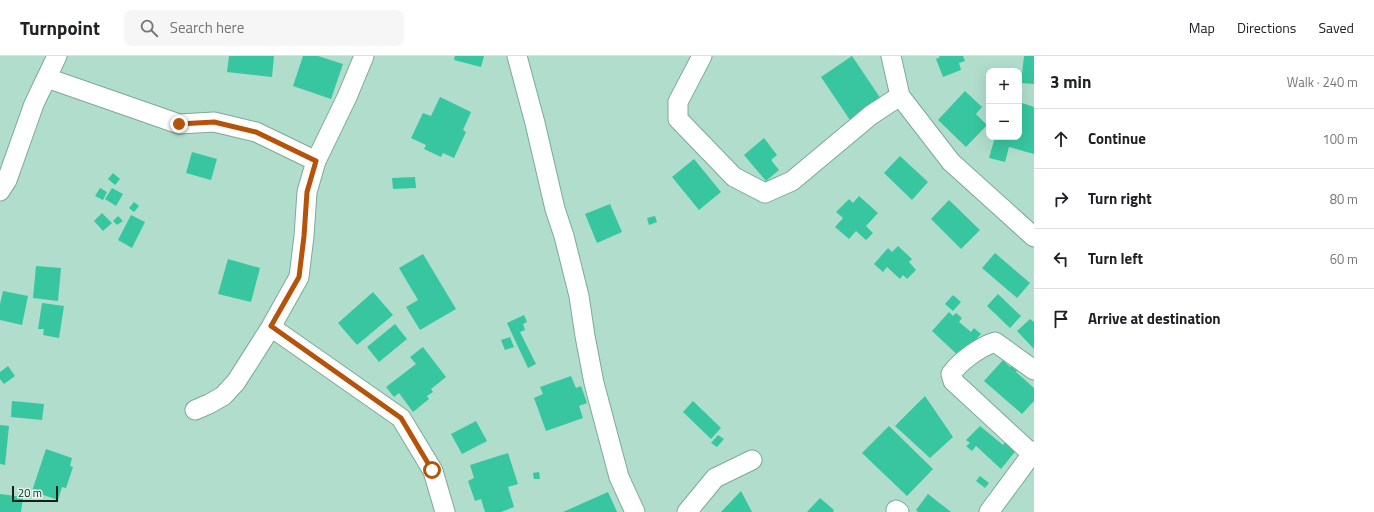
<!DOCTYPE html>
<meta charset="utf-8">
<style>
body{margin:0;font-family:"Titillium Web",sans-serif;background:#f6f6f6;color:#202124}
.controls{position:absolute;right:12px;top:12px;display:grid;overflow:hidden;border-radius:8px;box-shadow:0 4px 16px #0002}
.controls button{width:36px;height:36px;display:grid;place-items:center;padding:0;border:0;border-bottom:1px solid #e0e0e0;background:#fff;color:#202124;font:20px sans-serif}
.scale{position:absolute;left:12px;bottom:10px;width:46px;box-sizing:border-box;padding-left:4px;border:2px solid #10221c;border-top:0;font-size:11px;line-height:14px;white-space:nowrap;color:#10221c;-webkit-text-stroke:3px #e1f8ef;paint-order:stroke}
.stop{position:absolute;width:12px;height:12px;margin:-9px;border:3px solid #b45309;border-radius:50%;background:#fff}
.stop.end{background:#b45309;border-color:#fff;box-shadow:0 1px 4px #0008}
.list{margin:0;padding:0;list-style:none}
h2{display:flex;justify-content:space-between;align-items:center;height:52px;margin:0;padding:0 16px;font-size:17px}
h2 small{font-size:13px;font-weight:400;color:#757577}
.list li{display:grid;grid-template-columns:26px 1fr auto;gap:12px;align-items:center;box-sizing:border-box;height:60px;padding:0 16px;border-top:1px solid #e0e0e0}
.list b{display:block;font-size:15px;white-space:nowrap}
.list em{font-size:13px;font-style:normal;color:#757577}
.icon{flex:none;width:22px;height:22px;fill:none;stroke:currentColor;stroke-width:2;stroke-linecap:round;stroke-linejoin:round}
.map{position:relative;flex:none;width:1034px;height:456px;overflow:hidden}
header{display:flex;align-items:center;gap:24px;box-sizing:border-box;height:56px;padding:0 20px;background:#fff;border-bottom:1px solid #e0e0e0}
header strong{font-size:19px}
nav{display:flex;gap:22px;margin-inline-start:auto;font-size:14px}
.search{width:280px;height:36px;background:#f6f6f6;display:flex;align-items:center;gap:10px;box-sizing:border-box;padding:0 14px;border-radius:8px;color:#757577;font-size:15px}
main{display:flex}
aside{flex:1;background:#fff}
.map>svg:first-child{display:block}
</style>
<header>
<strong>Turnpoint</strong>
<div class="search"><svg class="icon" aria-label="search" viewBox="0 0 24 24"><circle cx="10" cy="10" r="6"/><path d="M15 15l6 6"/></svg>Search here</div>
<nav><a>Map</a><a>Directions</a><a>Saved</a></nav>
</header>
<main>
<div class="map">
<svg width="1034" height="456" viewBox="0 0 1034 456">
<rect width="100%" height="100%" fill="#b0ddcc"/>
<path fill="#37c69f" d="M 229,0 L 274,0 L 272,21 L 227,16 Z
M 303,0 L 318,0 L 343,8 L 331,43 L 293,30 Z
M 455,0 L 484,0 L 481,11 L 454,4 Z
M 852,0 L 881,43 L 850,64 L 821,21 Z
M 939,0 L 963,0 L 965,5 L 959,7 L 961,14 L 943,21 L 936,3 L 940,1 Z
M 1024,0 L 1034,0 L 1034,28 L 1021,27 Z
M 965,35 L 982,51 L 976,58 L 987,69 L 966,91 L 938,64 Z
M 440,41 L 471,56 L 463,74 L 466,76 L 454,102 L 443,97 L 441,101 L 424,93 L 426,89 L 411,82 L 423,57 L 431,60 Z
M 1019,46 L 1034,51 L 1034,98 L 1009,91 L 1005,106 L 989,102 L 995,81 L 1019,81 Z
M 764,82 L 777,99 L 771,104 L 779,114 L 766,125 L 744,99 Z
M 192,96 L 217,103 L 211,124 L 186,117 Z
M 900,100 L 928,126 L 912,144 L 884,117 Z
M 694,103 L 721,136 L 699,154 L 672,121 Z
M 113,117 L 120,123 L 115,129 L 108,123 Z
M 415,121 L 416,132 L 393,133 L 392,122 Z
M 100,132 L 107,136 L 103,144 L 95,140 Z
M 112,132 L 123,138 L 116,150 L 105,143 Z
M 859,140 L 878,157 L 866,170 L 873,177 L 866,184 L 856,175 L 849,183 L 835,171 L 843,162 L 836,156 L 849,143 L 853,147 Z
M 949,144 L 980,174 L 961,193 L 931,163 Z
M 134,146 L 139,150 L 134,156 L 129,152 Z
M 610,148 L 622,176 L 597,187 L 585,158 Z
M 102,157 L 112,167 L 103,175 L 94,165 Z
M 131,159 L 145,166 L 132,192 L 118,184 Z
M 118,160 L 123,165 L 117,169 L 113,165 Z
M 655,160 L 657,166 L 649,169 L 647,162 Z
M 898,190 L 912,203 L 909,206 L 916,214 L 907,223 L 903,219 L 900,223 L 887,211 L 883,216 L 874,208 L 888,192 L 892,196 Z
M 995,197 L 1030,227 L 1017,242 L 982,212 Z
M 423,198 L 456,253 L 420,274 L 406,251 L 418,244 L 399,212 Z
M 228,203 L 260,212 L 251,246 L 218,238 Z
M 36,210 L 61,212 L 58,245 L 33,242 Z
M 3,235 L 28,240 L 22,269 L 0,264 L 0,248 Z
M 373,236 L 393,259 L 357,289 L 338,267 Z
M 998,238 L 1021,260 L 1010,272 L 987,250 Z
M 953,239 L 961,246 L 953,255 L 945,248 Z
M 42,247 L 64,250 L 59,282 L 43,279 L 44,273 L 38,273 Z
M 949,256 L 953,260 L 956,257 L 962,262 L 959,266 L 971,276 L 974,272 L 981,278 L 977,282 L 980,285 L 963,304 L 932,275 Z
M 524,259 L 527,266 L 523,268 L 525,274 L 520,276 L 536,308 L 528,312 L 507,267 Z
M 1030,263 L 1034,266 L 1034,293 L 1017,275 Z
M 395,268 L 407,283 L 379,306 L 367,291 Z
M 510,281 L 514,291 L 505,294 L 501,284 Z
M 423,291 L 446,321 L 431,333 L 433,336 L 427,340 L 429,343 L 413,356 L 399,337 L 394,341 L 386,331 L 416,308 L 410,301 Z
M 1003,304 L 1010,311 L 1013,308 L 1018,313 L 1016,316 L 1034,332 L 1034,345 L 1022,358 L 984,325 Z
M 8,310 L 15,320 L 4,328 L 0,323 L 0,316 Z
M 571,320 L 576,332 L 581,330 L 587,347 L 579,350 L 583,362 L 546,375 L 534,342 L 543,338 L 540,331 Z
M 925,340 L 953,381 L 930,402 L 895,370 Z
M 12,345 L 44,348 L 42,364 L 11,361 Z
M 693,345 L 721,372 L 711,383 L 683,356 Z
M 476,365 L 487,385 L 462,398 L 451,378 Z
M 0,369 L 9,370 L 5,409 L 0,408 Z
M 889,370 L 933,413 L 907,440 L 862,397 Z
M 980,370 L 1003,389 L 1007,383 L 1018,392 L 1001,413 L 976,390 L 972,395 L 966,390 L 970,387 L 966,384 Z
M 718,379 L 724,383 L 717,391 L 711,387 Z
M 46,393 L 72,402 L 70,410 L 73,411 L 66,432 L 62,431 L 58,444 L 32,435 Z
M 508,397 L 518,428 L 508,431 L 514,451 L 501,456 L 485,456 L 481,443 L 475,445 L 468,425 L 474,422 L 470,409 Z
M 539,416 L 540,423 L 534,423 L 533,417 Z
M 980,420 L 989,427 L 985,432 L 976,425 Z
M 741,435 L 752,456 L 721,456 Z
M 608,436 L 617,456 L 563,456 Z
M 0,438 L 23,441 L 21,456 L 0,456 Z
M 928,438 L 951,456 L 918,456 L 916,454 Z
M 820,442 L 834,454 L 833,456 L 807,456 Z"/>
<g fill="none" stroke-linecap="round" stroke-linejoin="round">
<g stroke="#7da999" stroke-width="21">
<path id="street" d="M 517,0 L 535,67 L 555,153 L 564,180 L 579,240 L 585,280 L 594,327 L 619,421 L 635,456
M 702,0 L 678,46 L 678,63 L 734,121 L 765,137 L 792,125 L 871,59 L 900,40
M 891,0 L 900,40 L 951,106 L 1034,181
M 47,22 L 179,68 L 214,66 L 256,76 L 316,105
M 0,135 L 7,124 L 34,48 L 57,0
M 271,271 L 401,362 L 433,415 L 445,456
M 195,354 L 209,348 L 223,340 L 236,326 L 271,271 L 299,221 L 304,180 L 307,136 L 316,105 L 347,41 L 364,0
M 1032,398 L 953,325 L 951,318 C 960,305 980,291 995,286 L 1034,314
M 896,454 L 899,456
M 687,456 L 715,422 L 752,404
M 989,456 L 1034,395"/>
</g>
<use href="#street" stroke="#fff" stroke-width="19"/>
</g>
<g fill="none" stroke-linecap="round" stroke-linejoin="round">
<path stroke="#b45309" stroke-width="5" d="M 179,68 L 214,66 L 256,76 L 316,105 L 307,136 L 304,180 L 299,221 L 271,270 L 401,362 L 432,414"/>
</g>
</svg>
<div class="controls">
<button>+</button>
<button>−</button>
</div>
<div class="scale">20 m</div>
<div class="stop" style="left:432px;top:414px"></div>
<div class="stop end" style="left:179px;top:68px"></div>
</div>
<aside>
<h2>3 min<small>Walk · 240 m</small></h2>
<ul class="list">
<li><svg class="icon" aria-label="ahead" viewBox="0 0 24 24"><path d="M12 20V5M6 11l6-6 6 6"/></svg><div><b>Continue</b></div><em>100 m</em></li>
<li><svg class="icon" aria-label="right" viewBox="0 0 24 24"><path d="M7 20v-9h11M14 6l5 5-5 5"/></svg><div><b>Turn right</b></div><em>80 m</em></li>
<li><svg class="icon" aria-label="left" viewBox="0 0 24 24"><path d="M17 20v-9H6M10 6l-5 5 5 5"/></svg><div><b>Turn left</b></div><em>60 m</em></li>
<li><svg class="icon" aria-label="arrive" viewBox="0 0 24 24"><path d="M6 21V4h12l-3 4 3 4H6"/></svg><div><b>Arrive at destination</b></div></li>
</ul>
</aside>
</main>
